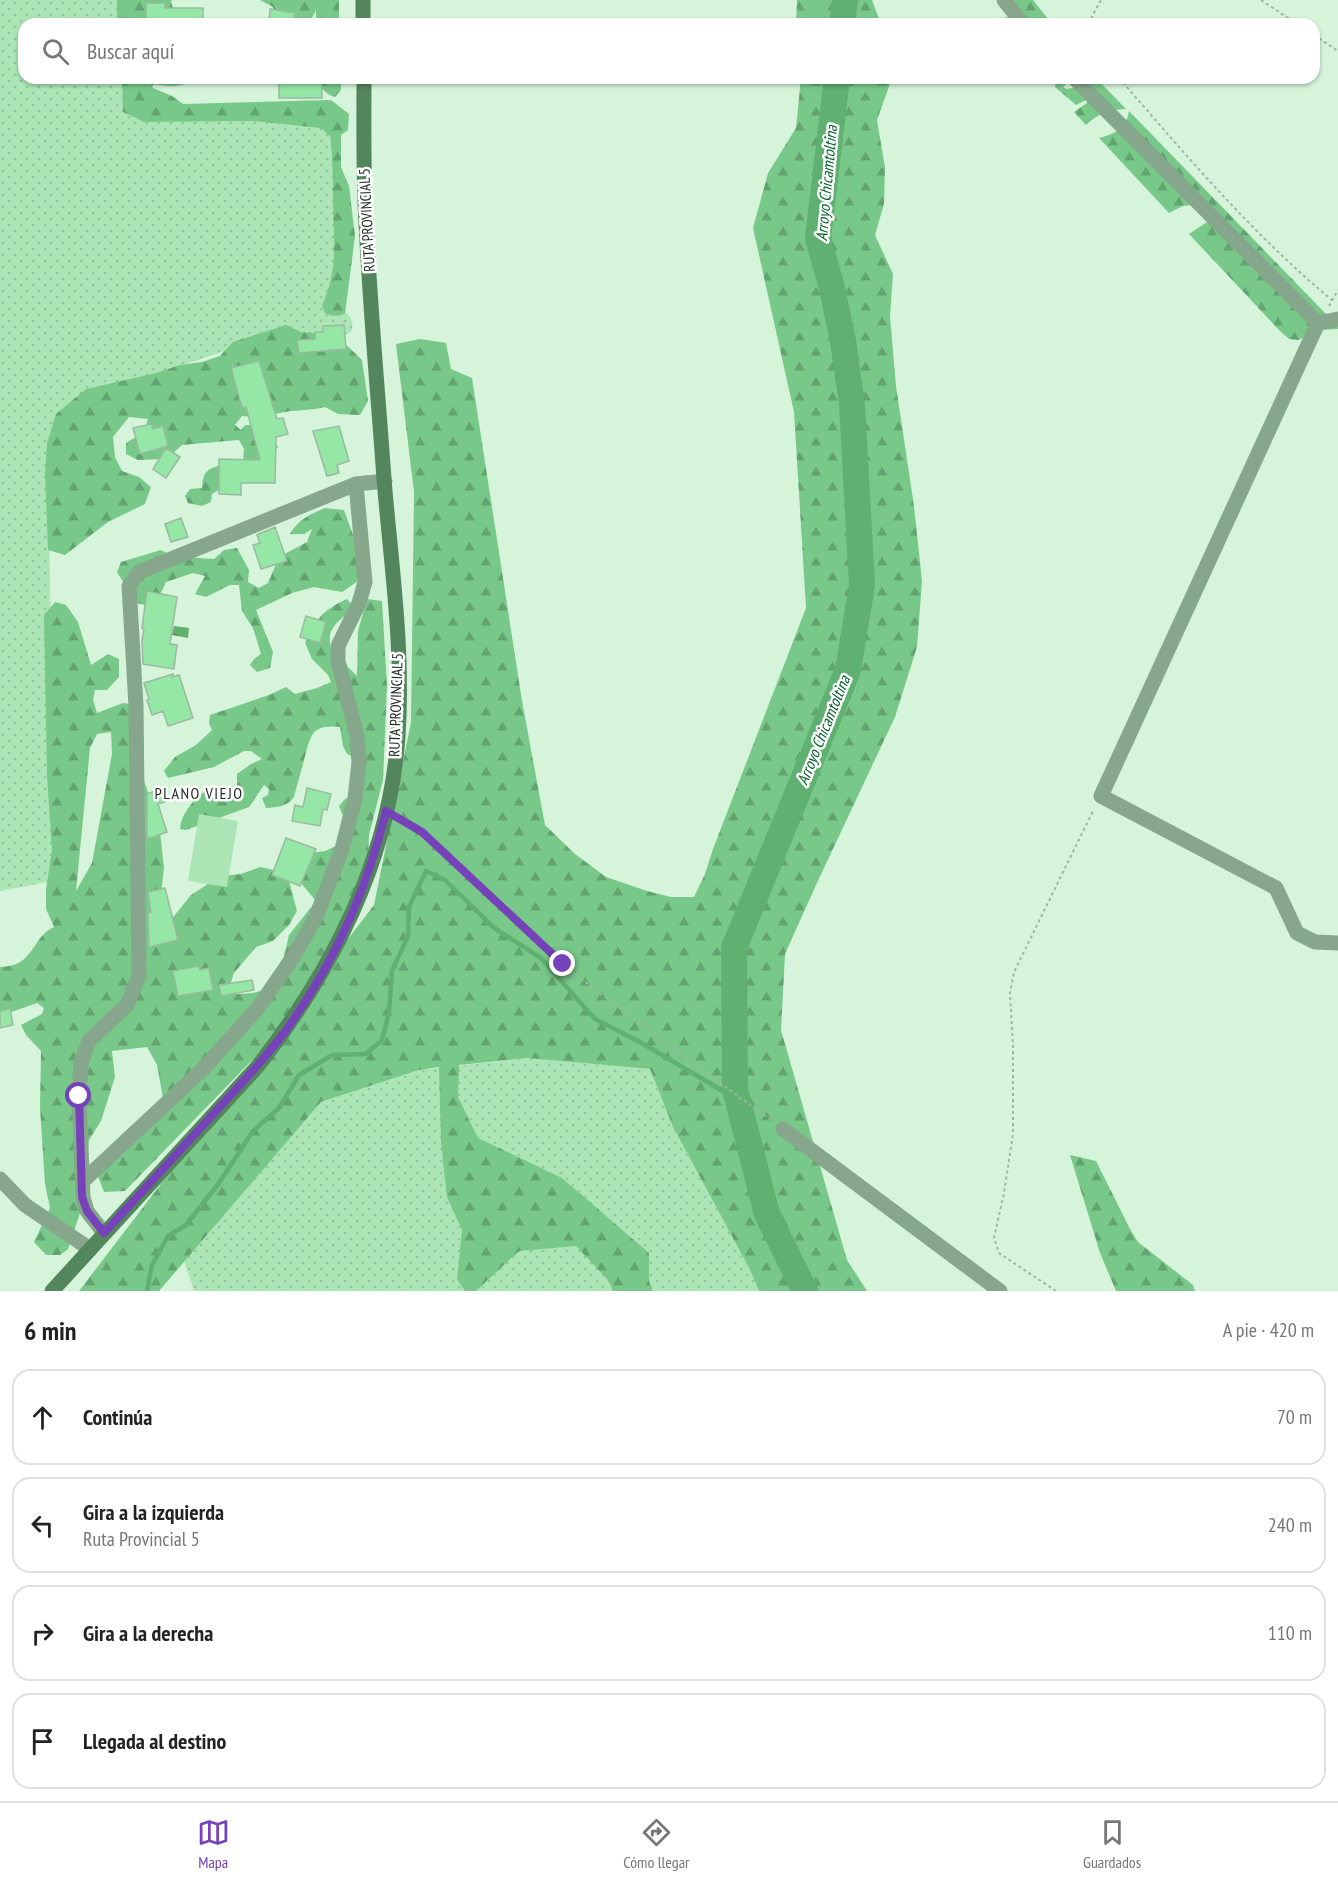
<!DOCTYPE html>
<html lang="es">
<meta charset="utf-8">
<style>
body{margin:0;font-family:"PT Sans Narrow",sans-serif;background:#f2f2f2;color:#222}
.stop{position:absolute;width:18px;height:18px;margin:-14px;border:4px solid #7542b9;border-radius:50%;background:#fff}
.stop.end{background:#7542b9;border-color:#fff;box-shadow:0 2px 6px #0008}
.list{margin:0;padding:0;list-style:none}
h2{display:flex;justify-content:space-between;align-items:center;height:78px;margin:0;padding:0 24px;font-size:26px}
h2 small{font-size:20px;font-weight:400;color:#767676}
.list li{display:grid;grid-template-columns:39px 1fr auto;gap:18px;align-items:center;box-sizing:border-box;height:96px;margin:0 12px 12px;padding:0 12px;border:2px solid #e0e0e0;border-radius:18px}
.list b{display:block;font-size:22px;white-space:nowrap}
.list p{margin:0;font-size:20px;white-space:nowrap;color:#767676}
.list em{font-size:20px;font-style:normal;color:#767676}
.icon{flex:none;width:33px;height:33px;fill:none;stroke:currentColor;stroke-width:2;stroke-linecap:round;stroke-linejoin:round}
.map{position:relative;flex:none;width:1338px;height:1291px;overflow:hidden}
.search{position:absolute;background:#fff;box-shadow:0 2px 4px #0004;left:18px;right:18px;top:18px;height:66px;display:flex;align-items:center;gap:15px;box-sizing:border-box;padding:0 21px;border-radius:18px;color:#767676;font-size:22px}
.sheet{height:510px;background:#fff}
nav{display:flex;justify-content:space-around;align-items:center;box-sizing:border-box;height:84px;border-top:2px solid #e0e0e0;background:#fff;font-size:16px;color:#767676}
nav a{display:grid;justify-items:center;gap:3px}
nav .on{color:#7542b9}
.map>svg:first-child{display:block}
</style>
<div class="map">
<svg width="1338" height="1291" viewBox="0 0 1338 1291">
<defs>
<pattern id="green-dots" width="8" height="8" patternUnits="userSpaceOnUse" patternTransform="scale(1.5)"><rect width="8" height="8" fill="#ace6b6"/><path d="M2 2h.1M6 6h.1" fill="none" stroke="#94c59c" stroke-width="1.8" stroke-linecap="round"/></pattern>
<pattern id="forest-firs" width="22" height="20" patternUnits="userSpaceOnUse" patternTransform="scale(1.5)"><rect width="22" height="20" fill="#78c989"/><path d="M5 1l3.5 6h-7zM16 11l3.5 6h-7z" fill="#62a370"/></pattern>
<pattern id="water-waves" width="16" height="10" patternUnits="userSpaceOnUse" patternTransform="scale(1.5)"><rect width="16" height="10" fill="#5fb071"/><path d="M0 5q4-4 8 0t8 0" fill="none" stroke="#4e8f5c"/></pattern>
</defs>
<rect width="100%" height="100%" fill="#d5f4da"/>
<path fill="url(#green-dots)" d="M 0,0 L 129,0 L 130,24 L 24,24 L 24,78 L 131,78 L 132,109 L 306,111 L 330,136 L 338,182 L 336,307 C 347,312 356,318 351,332 L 343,336 L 234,348 L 94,395 L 48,469 L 55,865 L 53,881 L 0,891 Z
M 527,1058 L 650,1069 L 673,1127 L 749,1268 L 759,1291 L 194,1291 L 184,1261 L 321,1102 L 419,1070 Z"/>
<path fill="url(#forest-firs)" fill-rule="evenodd" d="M 117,0 L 172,0 L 171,2 L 179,24 L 117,24 Z
M 260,0 L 339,0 L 339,24 L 316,24 L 316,10 L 309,24 L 276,24 L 273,7 Z
M 797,0 L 872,0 L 881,24 L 796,24 Z
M 996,0 L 1033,0 L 1052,24 L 973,24 L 979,18 L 997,19 L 1009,17 L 1000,2 Z
M 122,78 L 203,78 C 192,82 180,87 167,86 C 160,85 158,83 152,85 L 153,88 L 172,96 L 183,104 L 331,100 L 349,114 L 348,130 L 341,135 L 341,167 L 349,186 L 355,236 L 345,314 L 333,316 L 325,313 L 322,306 C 338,269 334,244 333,206 C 333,182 333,159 330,136 L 321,128 L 253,121 L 144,122 L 123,112 Z
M 307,78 L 341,78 L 341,90 L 335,97 C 324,95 321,83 307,78 Z
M 801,78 L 892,78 L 877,120 L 885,167 L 884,204 L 875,235 L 893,274 L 890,316 L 896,386 L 914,506 L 922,581 L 917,647 L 895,717 L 816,885 L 785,954 L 781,1030 L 847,1260 L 867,1291 L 759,1291 L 749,1268 L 673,1127 L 650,1069 L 527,1058 L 459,1065 L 458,1097 L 478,1138 L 562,1178 L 649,1253 L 649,1281 L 653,1291 L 613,1291 L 608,1280 L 576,1246 L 519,1251 L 476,1291 L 465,1291 L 457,1279 L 462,1230 L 447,1197 L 441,1143 L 439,1067 L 419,1070 L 321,1102 L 159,1291 L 79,1291 L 268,1044 L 125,1191 L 104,1192 L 97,1174 L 165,1109 L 157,1065 L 147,1047 L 112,1051 L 115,1077 L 101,1121 L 89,1140 L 80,1213 L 68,1249 L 60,1255 L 46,1255 L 34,1242 L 50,1208 L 45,1184 L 40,1108 L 41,1051 L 26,1035 L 21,1025 L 42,1014 L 44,1008 L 37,1003 L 0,1016 L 0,967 C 36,966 30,938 54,927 L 46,909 L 46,889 L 52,850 L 47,776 L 44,615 L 55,602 L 66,605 L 78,622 L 91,665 L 108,654 L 119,659 L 119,677 L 107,690 L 95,690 L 93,700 L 97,713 L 123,703 L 139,705 L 143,778 L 159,823 L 164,868 L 160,902 L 166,926 L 191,895 L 220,876 L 241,874 L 260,867 L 287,873 L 297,911 L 289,925 L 273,941 L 256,947 L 234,973 L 230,985 L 237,994 L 253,993 L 277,986 L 289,935 L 316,901 L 296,877 L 311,853 L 325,851 L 347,841 L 349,832 L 339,806 L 345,799 L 360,794 L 363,773 L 350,755 L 347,754 L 343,746 L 340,727 C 310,724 311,736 304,760 C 301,772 297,784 294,797 C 287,807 277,807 266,808 L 262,798 L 268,795 L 269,789 L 264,785 L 249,807 L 186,830 L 180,829 C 181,811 203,785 222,786 C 223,786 231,790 231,790 L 237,787 L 237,774 L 251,764 L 262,759 L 251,751 L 244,751 L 214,767 L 168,778 L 164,771 L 175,757 L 196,745 L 212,730 L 209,723 L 210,715 L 269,695 L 286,687 L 295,694 L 317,688 L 331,682 L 328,675 L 312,659 L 305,643 C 315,619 323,610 347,599 L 353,606 C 347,616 331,624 330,636 C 329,642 331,649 332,655 L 344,660 L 348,667 L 357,676 L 358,631 L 367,599 L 382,601 L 387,686 L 383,780 L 369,835 L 368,862 L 343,919 L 310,981 L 279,1029 L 374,905 L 411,722 L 414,492 L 396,344 L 420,339 L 446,343 L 451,369 L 472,378 L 522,701 L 545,825 L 575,854 L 606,877 L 647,891 L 671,897 L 694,897 L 705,874 L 713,849 L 806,608 L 794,412 L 753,228 L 768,173 L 796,128 ZM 111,732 L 112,754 L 92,863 L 76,891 L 90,748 L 97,734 Z
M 1056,78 L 1074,78 L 1063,87 L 1067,89 L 1092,84 L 1096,78 L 1126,109 C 1112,109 1097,114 1086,125 L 1074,112 L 1087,103 L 1086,100 L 1076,105 L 1055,87 Z
M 1129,111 L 1327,315 L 1338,322 L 1338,329 L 1322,330 L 1298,340 L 1289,339 L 1279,330 L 1189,234 L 1207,222 L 1193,205 L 1183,206 L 1169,213 L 1099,138 C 1114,134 1126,129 1129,111 Z
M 286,325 L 301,332 L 336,335 L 362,360 L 368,401 L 360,415 L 338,414 L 325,407 C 313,410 303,410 291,411 C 272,414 263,418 242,416 L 235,425 L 241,430 L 245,425 L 263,425 L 278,447 L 267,460 L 243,462 L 244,449 L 239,440 L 182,445 L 167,459 L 138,460 L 126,454 L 126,443 L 144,432 L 148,419 L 129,417 L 113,437 L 115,457 L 122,471 L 139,477 L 151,487 L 145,504 L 108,522 L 65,555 L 48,550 L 45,474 L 47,443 L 56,414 L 86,389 L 156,373 L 180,365 L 202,362 L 220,356 L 233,342 Z
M 227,464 L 225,486 L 212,494 L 211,502 L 202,506 L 188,503 L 185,496 L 190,489 L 202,488 C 203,469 209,468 227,464 Z
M 325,508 L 344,510 L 356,543 L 358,581 L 342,592 L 314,587 L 292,593 L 256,610 L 273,652 L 270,668 L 257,672 L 250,665 L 254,659 L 261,654 L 253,628 L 242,611 L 239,585 L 230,585 L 206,597 L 195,594 L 205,576 L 193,573 L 166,582 L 154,607 L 136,603 L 117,572 L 121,562 L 161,550 L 172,556 L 214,559 L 224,550 L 237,548 L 249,570 L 248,582 L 259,588 L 268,583 L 279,557 L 307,542 L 312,529 L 304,534 L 290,534 C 299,519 309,515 325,508 Z
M 1070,1155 L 1096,1161 L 1130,1229 L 1138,1242 L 1193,1285 L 1195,1291 L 1116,1291 L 1100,1253 Z"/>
<path fill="#ace6b6" d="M 199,814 L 238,821 L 227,887 L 188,881 Z"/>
<path fill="url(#water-waves)" d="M 174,626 L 189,628 L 188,638 L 172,635 Z"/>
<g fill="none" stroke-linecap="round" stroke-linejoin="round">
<path stroke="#5fb071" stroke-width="4.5" d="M 147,1291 L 152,1265 L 168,1236 L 186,1225 L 219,1183 L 253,1131 L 279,1108 L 299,1075 L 332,1055 L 366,1054 L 382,1040 L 389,1012 L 392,971 L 408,936 L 409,907 L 426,871 L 445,880 L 494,928 L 541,958 L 595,1019 L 640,1042 L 738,1100"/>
<path stroke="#5fb071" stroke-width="26" d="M 842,24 L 845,0
M 805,1291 L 767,1214 L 735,1089 L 734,948 L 848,670 L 862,585 L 852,404 L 843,341 L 832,288 L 818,238 L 837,78"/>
</g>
<path fill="#95e7a5" stroke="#9bb9a0" stroke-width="1.5" d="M 146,3 L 165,3 L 165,8 L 203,8 L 203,22 L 201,22 L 201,24 L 146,22 Z
M 270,9 L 295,13 L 293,24 L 269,24 Z
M 279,78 L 322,78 L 322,98 L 279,98 Z
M 344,325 L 346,349 L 299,353 L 297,340 L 315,339 L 315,332 L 323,332 L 323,326 Z
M 259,361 L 277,419 L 283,418 L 288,434 L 276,437 L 275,483 L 241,483 L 241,495 L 219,494 L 219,459 L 260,460 L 246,407 L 242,408 L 231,368 Z
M 151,424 L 153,429 L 163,426 L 168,446 L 140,454 L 133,428 Z
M 339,426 L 349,461 L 337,465 L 339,473 L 327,476 L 313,431 Z
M 166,448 L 180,457 L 166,478 L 153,469 Z
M 181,518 L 188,537 L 171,542 L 165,524 Z
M 275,527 L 287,561 L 261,569 L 253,545 L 260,543 L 257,535 Z
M 147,591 L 177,597 L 170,644 L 177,645 L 174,669 L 143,664 L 142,641 L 144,629 L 142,628 Z
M 306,616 L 326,622 L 320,643 L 300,637 Z
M 173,674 L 172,677 L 179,675 L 193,718 L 168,726 L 163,711 L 152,715 L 147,700 L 149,699 L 144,683 Z
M 307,788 L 331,794 L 327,810 L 323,809 L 320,826 L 292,821 L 295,805 L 303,807 Z
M 160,789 L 165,802 L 158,804 L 167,832 L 147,839 L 147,794 Z
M 286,838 L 316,849 L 300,886 L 272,875 Z
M 165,888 L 178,940 L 149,947 L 148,912 L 151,912 L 148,892 Z
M 199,966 L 200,970 L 209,968 L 213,990 L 178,996 L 173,971 Z
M 252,980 L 254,990 L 221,996 L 219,985 Z
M 10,1009 L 13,1025 L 0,1028 L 0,1011 Z"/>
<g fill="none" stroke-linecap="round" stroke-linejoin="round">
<path stroke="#9eb7a2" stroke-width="2" stroke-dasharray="3 3" stroke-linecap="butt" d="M 1261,0 L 1297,24
M 1088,24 L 1101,0
M 1314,35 L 1338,51
M 1119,78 C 1186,155 1253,235 1332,300
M 1329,306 L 1338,290
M 401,820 L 421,832 L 563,965 L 691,1062 L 771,1120
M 1056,1291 L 999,1253 L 994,1238 L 1004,1193 L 1013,1134 L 1013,1046 L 1010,993 L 1014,972 L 1094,809"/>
<path stroke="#86a78b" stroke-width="15" d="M 1004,0 L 1023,24
M 1074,78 L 1318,323
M 1318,323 L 1101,796 L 1276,888 L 1297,933 L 1315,942 L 1338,943
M 1318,323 L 1338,319
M 783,1129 L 1000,1291
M 0,1179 L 25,1205 L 90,1249
M 83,1181 L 203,1069 L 258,1008 L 293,957 L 316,917 L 342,849 L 355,798 L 359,762 L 357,736 L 338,661 L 338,646 L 359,603 L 365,582 L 356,484
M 104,1233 L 87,1211 L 83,1197 L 79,1096 L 81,1063 L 89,1041 L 127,1005 L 139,976 L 136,706 L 129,586 L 139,572 L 356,484 L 385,481"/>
<path stroke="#54865e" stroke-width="15" d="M 363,0 L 363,24
M 52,1291 L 257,1067 C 332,972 390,858 398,736 C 404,650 391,564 384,479 C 378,393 370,308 366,222 C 363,174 364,126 364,78"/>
</g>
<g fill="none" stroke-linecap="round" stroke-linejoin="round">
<path stroke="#7542b9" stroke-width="8" d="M 79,1096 L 82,1197 L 87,1211 L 104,1233 C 138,1196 172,1159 206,1122 C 232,1093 260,1065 284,1033 C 332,967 367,891 386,811 L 422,832 L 563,964"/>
</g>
<g text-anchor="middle" stroke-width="5" stroke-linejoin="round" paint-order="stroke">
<g font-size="15" fill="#202c22" stroke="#fff">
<text transform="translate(367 220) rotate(-93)" y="5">RUTA PROVINCIAL 5</text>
<text transform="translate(396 705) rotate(-88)" y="5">RUTA PROVINCIAL 5</text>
</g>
<g font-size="16" font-style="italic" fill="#006127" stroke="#fff">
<text transform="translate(826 183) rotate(-85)" y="6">Arroyo Chicamtoltina</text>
<text transform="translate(823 730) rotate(-68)" y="6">Arroyo Chicamtoltina</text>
</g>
<g font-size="16" letter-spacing="1.5" fill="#202c22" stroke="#fff">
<text x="199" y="799">PLANO VIEJO</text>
</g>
</g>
</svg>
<div class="stop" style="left:79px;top:1096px"></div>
<div class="stop end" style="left:563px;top:964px"></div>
<div class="search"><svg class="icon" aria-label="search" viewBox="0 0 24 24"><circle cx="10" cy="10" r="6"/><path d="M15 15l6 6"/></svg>Buscar aquí</div>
</div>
<section class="sheet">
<h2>6 min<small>A pie · 420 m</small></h2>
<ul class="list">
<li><svg class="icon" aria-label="ahead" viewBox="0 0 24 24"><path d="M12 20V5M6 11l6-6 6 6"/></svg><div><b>Continúa</b></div><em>70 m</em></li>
<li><svg class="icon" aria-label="left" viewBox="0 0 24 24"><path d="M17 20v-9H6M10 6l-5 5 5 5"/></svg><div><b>Gira a la izquierda</b><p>Ruta Provincial 5</p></div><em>240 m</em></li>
<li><svg class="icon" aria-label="right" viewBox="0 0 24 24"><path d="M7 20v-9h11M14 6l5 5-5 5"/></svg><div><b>Gira a la derecha</b></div><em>110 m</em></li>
<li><svg class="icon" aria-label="arrive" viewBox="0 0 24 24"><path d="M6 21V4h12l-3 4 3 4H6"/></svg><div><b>Llegada al destino</b></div></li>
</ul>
</section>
<nav>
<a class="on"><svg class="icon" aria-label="map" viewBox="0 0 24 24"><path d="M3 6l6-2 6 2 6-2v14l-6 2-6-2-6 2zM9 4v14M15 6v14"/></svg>Mapa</a>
<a><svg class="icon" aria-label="directions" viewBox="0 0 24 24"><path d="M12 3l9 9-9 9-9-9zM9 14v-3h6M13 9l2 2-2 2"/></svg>Cómo llegar</a>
<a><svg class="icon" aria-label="saved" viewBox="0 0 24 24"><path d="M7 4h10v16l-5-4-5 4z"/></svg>Guardados</a>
</nav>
